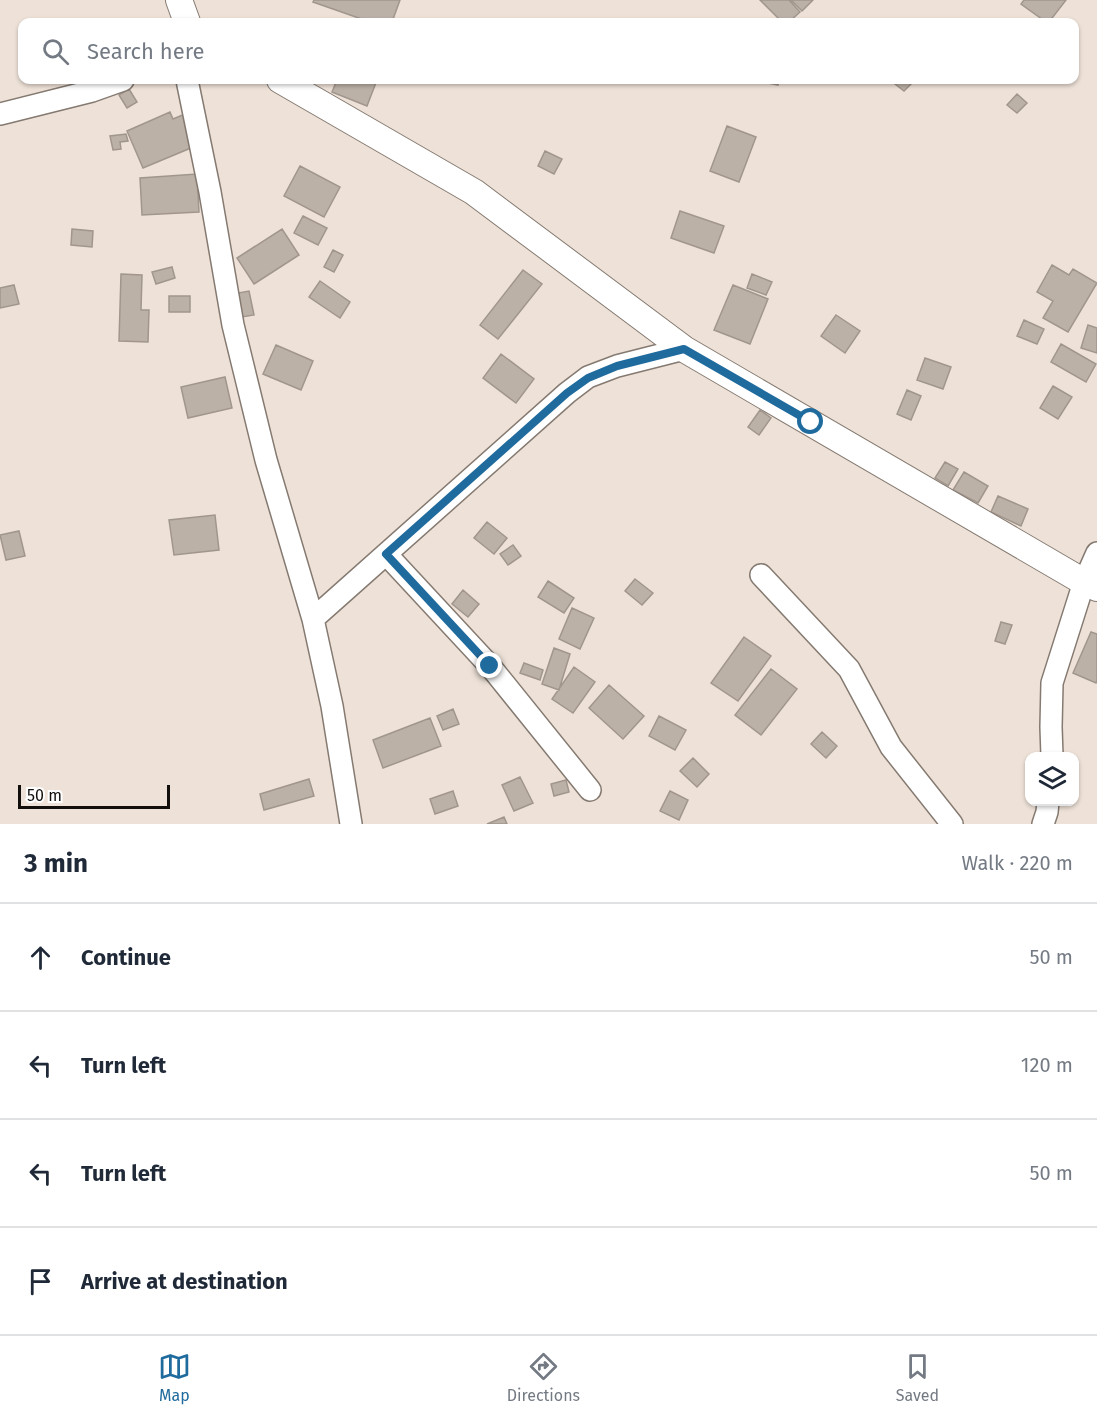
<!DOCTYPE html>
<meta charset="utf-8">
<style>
body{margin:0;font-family:"Fira Sans",sans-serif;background:#f6f6f7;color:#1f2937}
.controls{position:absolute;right:18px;bottom:18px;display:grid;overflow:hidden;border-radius:12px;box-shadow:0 2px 4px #0004}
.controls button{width:54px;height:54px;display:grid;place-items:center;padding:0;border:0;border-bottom:2px solid #e0e1e3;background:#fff;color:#1f2937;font:30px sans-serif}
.scale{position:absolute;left:18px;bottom:15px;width:152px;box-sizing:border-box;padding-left:6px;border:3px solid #120e0b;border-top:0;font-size:16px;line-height:21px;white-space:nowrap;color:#120e0b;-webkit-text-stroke:4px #fff;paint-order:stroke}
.stop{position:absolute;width:18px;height:18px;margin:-14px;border:4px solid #206b9e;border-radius:50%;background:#fff}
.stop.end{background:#206b9e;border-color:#fff;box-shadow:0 2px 6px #0008}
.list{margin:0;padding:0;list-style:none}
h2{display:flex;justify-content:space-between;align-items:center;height:78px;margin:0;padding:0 24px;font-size:26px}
h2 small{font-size:20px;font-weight:400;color:#747a83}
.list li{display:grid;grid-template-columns:39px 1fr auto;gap:18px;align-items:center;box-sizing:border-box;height:108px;padding:0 24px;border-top:2px solid #e0e1e3}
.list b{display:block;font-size:22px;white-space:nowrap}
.list em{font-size:20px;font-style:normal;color:#747a83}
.icon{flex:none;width:33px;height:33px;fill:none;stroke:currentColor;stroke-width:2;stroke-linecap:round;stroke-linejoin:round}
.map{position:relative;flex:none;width:1097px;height:824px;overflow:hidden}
.search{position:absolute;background:#fff;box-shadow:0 2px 4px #0004;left:18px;right:18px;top:18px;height:66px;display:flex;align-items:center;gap:15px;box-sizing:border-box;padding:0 21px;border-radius:12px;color:#747a83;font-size:22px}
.sheet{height:510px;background:#fff}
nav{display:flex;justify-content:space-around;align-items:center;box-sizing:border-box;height:84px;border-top:2px solid #e0e1e3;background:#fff;font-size:16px;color:#747a83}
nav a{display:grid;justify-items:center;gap:3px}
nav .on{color:#206b9e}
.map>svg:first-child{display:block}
</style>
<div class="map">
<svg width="1097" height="824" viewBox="0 0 1097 824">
<rect width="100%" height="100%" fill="#eee2d8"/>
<path fill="#bcb1a7" stroke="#a1968d" stroke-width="1.5" d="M 314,0 L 400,0 L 392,22 L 370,22 L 313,2 Z
M 760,0 L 789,0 L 800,12 L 789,22 L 782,22 Z
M 791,0 L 813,0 L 802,11 Z
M 1024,0 L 1066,0 L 1049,22 L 1046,22 L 1021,4 Z
M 337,80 L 377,80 L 367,106 L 332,92 Z
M 759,80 L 779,80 L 778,85 L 759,81 Z
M 890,80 L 915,80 L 904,91 Z
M 129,89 L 137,102 L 127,108 L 119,95 Z
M 1017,94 L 1027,103 L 1017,113 L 1007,105 Z
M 170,112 L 173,119 L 185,114 L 198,145 L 143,168 L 127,131 Z
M 727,126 L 756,137 L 739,182 L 710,171 Z
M 126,134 L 128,141 L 120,142 L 121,149 L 113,150 L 110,136 Z
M 545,151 L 562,159 L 554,174 L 538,166 Z
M 300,166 L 340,187 L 324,217 L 284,196 Z
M 197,174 L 199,212 L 142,215 L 140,178 Z
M 680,211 L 724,226 L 714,253 L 671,238 Z
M 303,216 L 327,228 L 318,245 L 294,233 Z
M 72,229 L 93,231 L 92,247 L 71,245 Z
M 282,229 L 299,255 L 254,284 L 237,258 Z
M 333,250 L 343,255 L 334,272 L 324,267 Z
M 1052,265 L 1069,275 L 1073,269 L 1097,283 L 1068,332 L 1043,318 L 1053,301 L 1037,292 Z
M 172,267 L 175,278 L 156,284 L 152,272 Z
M 523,270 L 542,284 L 498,339 L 480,325 Z
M 121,274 L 142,275 L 141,310 L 149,310 L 148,342 L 119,341 Z
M 752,274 L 772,282 L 766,295 L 747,288 Z
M 320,281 L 350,302 L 340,318 L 309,297 Z
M 14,285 L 19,304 L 0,308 L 0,288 Z
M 733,285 L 768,299 L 750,344 L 714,330 Z
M 249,291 L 254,315 L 242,317 L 238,293 Z
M 169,296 L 190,296 L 190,312 L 169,312 Z
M 836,315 L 860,331 L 845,353 L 821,336 Z
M 1024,320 L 1044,329 L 1037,344 L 1017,336 Z
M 1088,325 L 1097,328 L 1097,353 L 1081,348 Z
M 1061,344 L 1096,364 L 1086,382 L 1051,362 Z
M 276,345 L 313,361 L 301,390 L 263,374 Z
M 501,354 L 534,379 L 516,403 L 483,378 Z
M 925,358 L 951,367 L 943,389 L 917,380 Z
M 225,377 L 232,408 L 188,418 L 181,387 Z
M 1053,386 L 1072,397 L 1058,419 L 1040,408 Z
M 907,390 L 921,396 L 911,420 L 897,414 Z
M 760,410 L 771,418 L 759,435 L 748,427 Z
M 945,462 L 958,469 L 948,486 L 935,478 Z
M 964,472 L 988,486 L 978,503 L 953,490 Z
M 998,496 L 1028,509 L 1021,526 L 991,512 Z
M 215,515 L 219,550 L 174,555 L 169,520 Z
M 487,522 L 507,538 L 494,554 L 474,538 Z
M 19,531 L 25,556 L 6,560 L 0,535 Z
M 513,545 L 521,556 L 508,565 L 500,554 Z
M 635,579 L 653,593 L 642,605 L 625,591 Z
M 548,581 L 574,598 L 564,613 L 538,597 Z
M 463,590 L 479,604 L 468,617 L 452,604 Z
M 572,608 L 594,618 L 580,649 L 559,639 Z
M 1001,622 L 1012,625 L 1005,644 L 995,641 Z
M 1091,632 L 1097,634 L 1097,680 L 1096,683 L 1073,673 Z
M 744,637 L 771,656 L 738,701 L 711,683 Z
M 554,648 L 570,654 L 559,690 L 542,684 Z
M 524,663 L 543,670 L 540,680 L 520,673 Z
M 574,667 L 595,682 L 573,713 L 552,699 Z
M 771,669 L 797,689 L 761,735 L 735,715 Z
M 609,685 L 644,716 L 623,739 L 589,708 Z
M 453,709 L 459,724 L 443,730 L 437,716 Z
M 659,716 L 686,730 L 675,750 L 649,736 Z
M 430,718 L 441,746 L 383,768 L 373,740 Z
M 822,732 L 837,746 L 826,758 L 811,744 Z
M 693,758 L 709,774 L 697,787 L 680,771 Z
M 520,777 L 533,803 L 514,811 L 502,785 Z
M 309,779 L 314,796 L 264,810 L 260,794 Z
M 566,780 L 569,792 L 554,796 L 551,784 Z
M 453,791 L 458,806 L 435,814 L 430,799 Z
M 670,791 L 688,800 L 679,820 L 660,811 Z
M 504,817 L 507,824 L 487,824 Z"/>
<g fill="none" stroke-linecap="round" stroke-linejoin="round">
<g stroke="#857a71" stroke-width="24">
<path id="minor" d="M 187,80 L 210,192 L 233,325 L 266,460 L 313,619 L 332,706 L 351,824
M 0,114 L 92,91 L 123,80
M 386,554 L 490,666 L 590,790
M 761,575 L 849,669 L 891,747 L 952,824
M 313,619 L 567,393 L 588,377 L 617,366 L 684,349
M 1052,756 L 1051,727 L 1052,683 L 1084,582 L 1097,553
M 1043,824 L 1047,812 L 1048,802"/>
</g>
<g stroke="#857a71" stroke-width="28">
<path id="tertiary" d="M 179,0 L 187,22
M 280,80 L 474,192 L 684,349 L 1084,582 L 1097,588"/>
</g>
<use href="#minor" stroke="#fff" stroke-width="21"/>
<use href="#tertiary" stroke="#fff" stroke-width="26"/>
</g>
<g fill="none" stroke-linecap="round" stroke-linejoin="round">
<path stroke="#206b9e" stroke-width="8" d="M 490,666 L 386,554 L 567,393 L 588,378 L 617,366 L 684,349 L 811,422"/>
</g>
</svg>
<div class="controls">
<button><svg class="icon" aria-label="layers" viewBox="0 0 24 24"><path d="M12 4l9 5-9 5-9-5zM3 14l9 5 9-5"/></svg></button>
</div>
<div class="scale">50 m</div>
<div class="stop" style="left:811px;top:422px"></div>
<div class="stop end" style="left:490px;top:666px"></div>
<div class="search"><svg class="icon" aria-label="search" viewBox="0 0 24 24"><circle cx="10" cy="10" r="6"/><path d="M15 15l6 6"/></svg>Search here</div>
</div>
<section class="sheet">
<h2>3 min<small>Walk · 220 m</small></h2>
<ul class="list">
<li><svg class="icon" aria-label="ahead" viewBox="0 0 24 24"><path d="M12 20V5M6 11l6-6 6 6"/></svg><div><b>Continue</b></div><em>50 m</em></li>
<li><svg class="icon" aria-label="left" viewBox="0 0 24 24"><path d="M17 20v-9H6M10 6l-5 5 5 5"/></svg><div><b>Turn left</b></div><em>120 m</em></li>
<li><svg class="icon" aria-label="left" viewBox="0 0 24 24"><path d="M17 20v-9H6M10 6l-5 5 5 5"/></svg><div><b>Turn left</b></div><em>50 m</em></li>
<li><svg class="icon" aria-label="arrive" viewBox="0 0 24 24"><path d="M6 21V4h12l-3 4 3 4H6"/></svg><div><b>Arrive at destination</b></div></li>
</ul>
</section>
<nav>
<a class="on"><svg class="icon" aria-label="map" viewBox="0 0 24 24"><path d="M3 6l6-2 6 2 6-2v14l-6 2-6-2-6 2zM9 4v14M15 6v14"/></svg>Map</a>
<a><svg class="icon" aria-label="directions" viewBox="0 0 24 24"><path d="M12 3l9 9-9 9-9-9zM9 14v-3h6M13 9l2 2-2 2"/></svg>Directions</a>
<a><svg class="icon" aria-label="saved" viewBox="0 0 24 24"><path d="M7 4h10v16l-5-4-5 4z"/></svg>Saved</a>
</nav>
